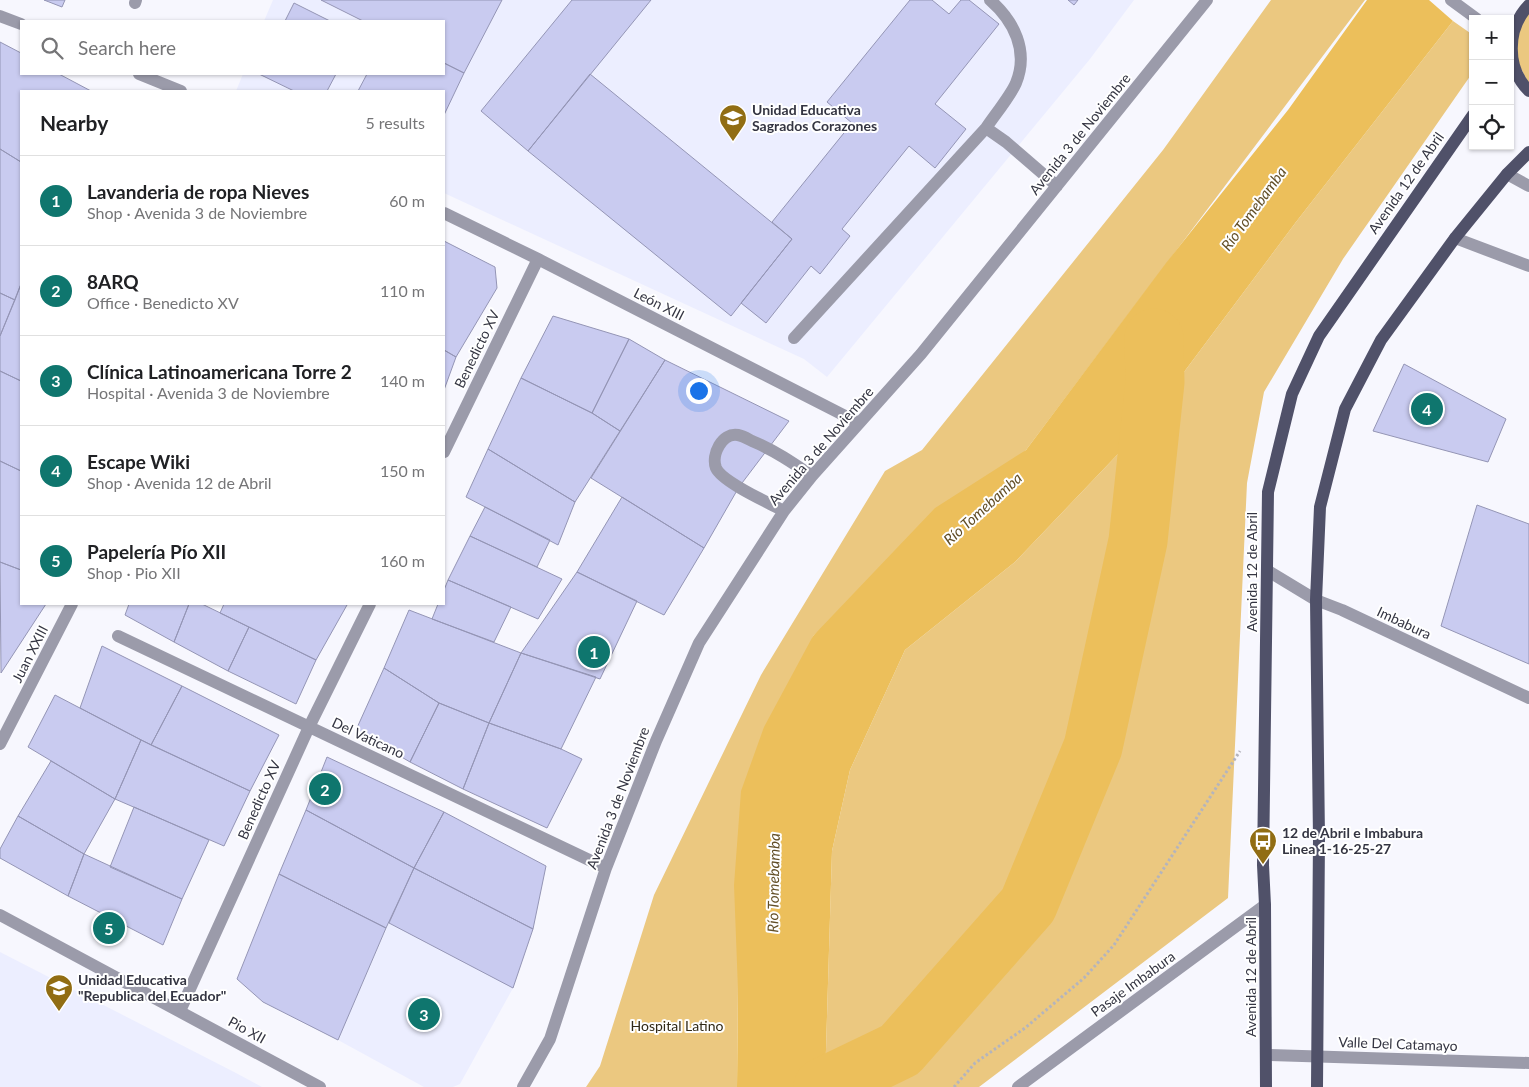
<!DOCTYPE html>
<meta charset="utf-8">
<style>
body{margin:0;font-family:Lato,sans-serif;background:#f6f6f6;color:#202124}
.controls{position:absolute;right:15px;top:15px;display:grid;overflow:hidden;border-radius:0px;box-shadow:0 1px 4px #0004}
.controls button{width:45px;height:45px;display:grid;place-items:center;padding:0;border:0;border-bottom:1px solid #e0e0e0;background:#fff;color:#202124;font:25px sans-serif}
.you{position:absolute;left:698px;top:390px;width:18px;height:18px;margin:-12px;border:4px solid #fff;border-radius:50%;background:#1a73e8;box-shadow:0 0 0 8px #1a73e833}
.badge{display:grid;place-items:center;width:32px;height:32px;border-radius:50%;background:#0f766e;color:#fff;font-size:16px;font-weight:700}
.pin{position:absolute;translate:-50% -50%;border:2px solid #fff;box-shadow:0 1px 5px #0006}
.list{margin:0;padding:0;list-style:none}
h2{display:flex;justify-content:space-between;align-items:center;height:65px;margin:0;padding:0 20px;font-size:21px}
h2 small{font-size:16px;font-weight:400;color:#757577}
.list li{display:grid;grid-template-columns:32px 1fr auto;gap:15px;align-items:center;box-sizing:border-box;height:90px;padding:0 20px;border-top:1px solid #e0e0e0}
.list b{display:block;font-size:19px;white-space:nowrap}
.list p{margin:0;font-size:16px;white-space:nowrap;color:#757577}
.list em{font-size:16px;font-style:normal;color:#757577}
.icon{flex:none;width:28px;height:28px;fill:none;stroke:currentColor;stroke-width:2;stroke-linecap:round;stroke-linejoin:round}
.map{position:relative;flex:none;width:1529px;height:1087px;overflow:hidden}
.search{position:absolute;background:#fff;box-shadow:0 1px 4px #0004;left:20px;top:20px;width:425px;height:55px;display:flex;align-items:center;gap:12px;box-sizing:border-box;padding:0 18px;border-radius:0px;color:#757577;font-size:19px}
.panel{position:absolute;background:#fff;box-shadow:0 1px 4px #0004;left:20px;top:90px;width:425px;height:515px;border-radius:0px}
.map>svg:first-child{display:block}
</style>
<div class="map">
<svg width="1529" height="1087" viewBox="0 0 1529 1087">
<rect width="100%" height="100%" fill="#f7f7fe"/>
<path fill="#eceeff" d="M 273,0 L 1134,0 L 1090,59 L 827,377 L 804,359 L 444,193 L 444,91 L 236,91 L 243,74 L 444,74 L 444,21 L 264,21 Z
M 389,923 L 513,988 L 460,1084 L 453,1087 L 424,1087 L 338,1040 Z
M 0,952 L 236,1073 L 262,1087 L 0,1087 Z"/>
<path fill="#ebc880" d="M 1271,0 L 1365,0 L 1026,450 L 813,636 L 738,990 L 737,1087 L 586,1087 L 600,1066 L 654,895 L 761,675 L 885,471 L 922,450 L 1163,150 Z
M 1529,11 L 1529,85 L 1516,58 L 1519,27 Z
M 1453,21 L 1473,35 L 1473,72 L 1343,259 L 1264,392 L 1247,483 L 1228,898 L 979,1087 L 823,1087 L 825,1083 L 832,851 L 850,770 L 905,650 L 1015,562 L 1140,431 L 1296,222 Z"/>
<path fill="#ecbf5b" d="M 1367,0 L 1429,0 L 1453,21 L 1296,222 L 1140,431 L 1015,562 L 905,650 L 850,770 L 832,851 L 825,1083 L 823,1087 L 737,1087 L 738,990 L 734,885 L 741,791 L 764,727 L 813,636 L 935,508 L 1026,450 L 1166,263 L 1288,110 Z"/>
<g fill="none" stroke-linecap="round" stroke-linejoin="round">
<path stroke="#ecbf5b" stroke-width="59" d="M 823,1087 L 900,1050 L 1028,905 L 1093,747 L 1138,541 L 1155,382 L 1154,338"/>
</g>
<path fill="#c9cbf0" stroke="#9495b5" d="M 44,0 L 65,0 L 62,7 Z
M 321,0 L 502,0 L 464,73 L 444,63 L 444,21 L 363,21 Z
M 572,0 L 651,0 L 528,151 L 481,111 Z
M 910,0 L 932,0 L 949,14 L 961,0 L 969,0 L 999,24 L 935,104 L 966,129 L 935,168 L 909,146 L 842,229 L 850,236 L 820,274 L 811,266 L 766,323 L 741,303 L 792,239 L 772,222 L 852,123 L 827,102 Z
M 1068,0 L 1078,0 L 1074,5 Z
M 294,3 L 330,21 L 285,21 Z
M 0,42 L 21,53 L 21,74 L 59,74 L 91,91 L 21,91 L 21,162 L 0,149 Z
M 444,63 L 464,73 L 444,115 L 444,91 L 358,91 L 367,74 L 444,74 Z
M 259,74 L 336,74 L 327,91 L 294,91 Z
M 590,74 L 792,239 L 731,316 L 528,151 Z
M 0,149 L 21,162 L 21,284 L 15,300 L 0,293 Z
M 444,241 L 495,267 L 497,288 L 456,357 L 444,350 Z
M 21,284 L 21,381 L 0,371 L 0,336 Z
M 0,293 L 15,300 L 0,336 Z
M 553,316 L 629,339 L 592,413 L 521,378 Z
M 629,339 L 665,360 L 620,431 L 592,413 Z
M 444,350 L 456,357 L 444,390 Z
M 665,360 L 789,421 L 739,487 L 704,548 L 591,478 Z
M 1404,364 L 1506,419 L 1488,462 L 1373,431 Z
M 0,371 L 21,381 L 21,471 L 0,461 Z
M 521,378 L 592,413 L 620,431 L 575,502 L 488,449 Z
M 488,449 L 575,502 L 558,545 L 466,497 Z
M 0,461 L 21,471 L 21,570 L 0,562 Z
M 622,497 L 704,548 L 664,615 L 577,572 Z
M 1477,505 L 1529,524 L 1529,664 L 1441,626 Z
M 485,507 L 550,540 L 537,567 L 470,536 Z
M 470,536 L 562,579 L 538,619 L 448,580 Z
M 0,562 L 21,570 L 21,604 L 46,604 L 1,673 Z
M 577,572 L 637,601 L 600,679 L 521,653 Z
M 448,580 L 511,607 L 494,642 L 432,619 L 438,604 L 444,604 L 444,590 Z
M 129,604 L 189,604 L 174,642 L 125,615 Z
M 189,604 L 202,604 L 249,627 L 228,671 L 174,642 Z
M 224,604 L 344,604 L 347,605 L 316,660 L 220,613 Z
M 409,610 L 521,653 L 489,723 L 439,703 L 384,668 Z
M 249,627 L 316,660 L 296,704 L 228,671 Z
M 102,646 L 182,686 L 151,745 L 80,708 Z
M 521,653 L 596,677 L 561,749 L 489,723 Z
M 384,668 L 439,703 L 410,762 L 356,730 Z
M 182,686 L 279,735 L 250,791 L 151,745 Z
M 55,695 L 141,740 L 115,799 L 28,747 Z
M 439,703 L 489,723 L 463,789 L 410,762 Z
M 489,723 L 561,749 L 582,759 L 547,828 L 463,789 Z
M 141,740 L 250,791 L 224,846 L 115,799 Z
M 327,757 L 444,812 L 414,868 L 306,810 Z
M 51,761 L 115,799 L 84,854 L 18,816 Z
M 134,807 L 209,840 L 182,899 L 110,867 Z
M 306,810 L 414,868 L 386,928 L 279,874 Z
M 444,812 L 546,866 L 533,929 L 414,868 Z
M 18,816 L 84,854 L 68,896 L 0,858 L 0,849 Z
M 84,854 L 182,899 L 163,945 L 68,896 Z
M 414,868 L 533,929 L 513,988 L 389,923 Z
M 279,874 L 386,928 L 338,1040 L 263,1002 L 237,979 Z"/>
<g fill="none" stroke-linecap="round" stroke-linejoin="round">
<path stroke="#b4b4bd" stroke-width="3" stroke-dasharray="2.5 2.5" stroke-linecap="butt" d="M 954,1087 L 975,1063 L 1025,1028 L 1084,978 L 1114,945 L 1240,751"/>
<path stroke="#9b9baa" stroke-width="12" d="M 1451,0 L 1477,19
M 135,3 L 136,0
M 0,16 L 21,24
M 139,74 L 181,91
M 986,128 C 994,116 1011,95 1016,83 C 1029,51 1014,21 990,0
M 1507,174 L 1529,186
M 444,213 L 538,259 L 859,423
M 1455,238 L 1529,266
M 794,338 L 986,128 L 1006,142 L 1057,186
M 444,452 L 538,259
M 784,511 C 769,503 722,482 716,468 C 711,455 722,432 738,435 C 743,436 748,439 752,441 C 774,450 793,463 812,476
M 1268,571 L 1316,600 L 1342,610 L 1529,698
M 118,636 L 606,868
M 0,744 L 72,604
M 0,915 L 320,1087
M 180,1011 L 309,727 L 370,604
M 1266,1055 L 1529,1063
M 523,1087 L 550,1039 L 606,868 L 656,741 L 699,643 L 784,511 L 812,476 L 921,354 L 1207,0
M 1018,1087 L 1265,905"/>
<path stroke="#505169" stroke-width="12" d="M 1529,5 C 1506,29 1506,68 1529,91
M 1266,1087 L 1265,905 L 1263,865 L 1268,492 L 1292,394 L 1319,336 L 1473,115
M 1317,1087 L 1319,838 L 1316,600 L 1320,507 L 1345,409 L 1381,340 L 1455,238 L 1507,174 L 1529,152"/>
</g>
<defs>
<g id="school-pin" transform="scale(1.4375)"><path d="M0 17L-7.5 6A9.5 9.5 0 1 1 7.5 6Z" fill="#916d13" stroke="#fff"/><path d="M0-5L7-2L0 1L-7-2ZM-4 1L0 2.5L4 1V4Q0 6-4 4Z" fill="#fff"/></g>
<g id="bus-pin" transform="scale(1.4375)"><path d="M0 17L-7.5 6A9.5 9.5 0 1 1 7.5 6Z" fill="#916d13" stroke="#fff"/><path d="M-5-6H5V4H4V6H2V4H-2V6H-4V4H-5ZM-3.5-4V0h7V-4ZM-3.5 1.2v1.5H-2V1.2ZM2 1.2v1.5H3.5V1.2Z" fill="#fff"/></g>
</defs>
<g fill-rule="evenodd">
<use href="#school-pin" x="733" y="118"/>
<use href="#bus-pin" x="1263" y="841"/>
<use href="#school-pin" x="59" y="988"/>
</g>
<g text-anchor="middle" stroke-width="4" stroke-linejoin="round" paint-order="stroke">
<g font-size="14" font-weight="bold" fill="#343542" stroke="#fff" text-anchor="start">
<text x="752" y="115">Unidad Educativa<tspan x="752" dy="16">Sagrados Corazones</tspan></text>
<text x="1282" y="838">12 de Abril e Imbabura<tspan x="1282" dy="16">Linea 1-16-25-27</tspan></text>
<text x="78" y="985">Unidad Educativa<tspan x="78" dy="16">"Republica del Ecuador"</tspan></text>
</g>
<g font-size="14" fill="#343542" stroke="#fff">
<text transform="translate(1080 134) rotate(-51)" y="5">Avenida 3 de Noviembre</text>
<text transform="translate(1406 183) rotate(-55)" y="5">Avenida 12 de Abril</text>
<text transform="translate(659 304) rotate(27)" y="5">León XIII</text>
<text transform="translate(477 349) rotate(-64)" y="5">Benedicto XV</text>
<text transform="translate(821 446) rotate(-49)" y="5">Avenida 3 de Noviembre</text>
<text transform="translate(1252 572) rotate(-90)" y="5">Avenida 12 de Abril</text>
<text transform="translate(1404 623) rotate(25)" y="5">Imbabura</text>
<text transform="translate(30 654) rotate(-63)" y="5">Juan XXIII</text>
<text transform="translate(368 738) rotate(25)" y="5">Del Vaticano</text>
<text transform="translate(618 798) rotate(-69)" y="5">Avenida 3 de Noviembre</text>
<text transform="translate(259 800) rotate(-66)" y="5">Benedicto XV</text>
<text transform="translate(1251 977) rotate(-90)" y="5">Avenida 12 de Abril</text>
<text transform="translate(1133 984) rotate(-36)" y="5">Pasaje Imbabura</text>
<text transform="translate(247 1030) rotate(29)" y="5">Pio XII</text>
<text transform="translate(1398 1044) rotate(2)" y="5">Valle Del Catamayo</text>
</g>
<g font-size="14" fill="#312917" stroke="#fff">
<text x="677" y="1031">Hospital Latino</text>
</g>
<g font-size="15" font-style="italic" fill="#624e26" stroke="#fff">
<text transform="translate(1254 209) rotate(-54)" y="5">Río Tomebamba</text>
<text transform="translate(983 509) rotate(-42)" y="5">Río Tomebamba</text>
<text transform="translate(774 883) rotate(-89)" y="5">Río Tomebamba</text>
</g>
</g>
</svg>
<div class="controls">
<button>+</button>
<button>−</button>
<button><svg class="icon" aria-label="locate" viewBox="0 0 24 24"><circle cx="12" cy="12" r="6"/><path d="M12 2v4M12 18v4M2 12h4M18 12h4"/></svg></button>
</div>
<div class="you"></div>
<div class="pin badge" style="left:594px;top:652px">1</div>
<div class="pin badge" style="left:325px;top:789px">2</div>
<div class="pin badge" style="left:424px;top:1014px">3</div>
<div class="pin badge" style="left:1427px;top:409px">4</div>
<div class="pin badge" style="left:109px;top:928px">5</div>
<div class="search"><svg class="icon" aria-label="search" viewBox="0 0 24 24"><circle cx="10" cy="10" r="6"/><path d="M15 15l6 6"/></svg>Search here</div>
<section class="panel">
<h2>Nearby<small>5 results</small></h2>
<ul class="list">
<li><span class="badge">1</span><div><b>Lavanderia de ropa Nieves</b><p>Shop · Avenida 3 de Noviembre</p></div><em>60 m</em></li>
<li><span class="badge">2</span><div><b>8ARQ</b><p>Office · Benedicto XV</p></div><em>110 m</em></li>
<li><span class="badge">3</span><div><b>Clínica Latinoamericana Torre 2</b><p>Hospital · Avenida 3 de Noviembre</p></div><em>140 m</em></li>
<li><span class="badge">4</span><div><b>Escape Wiki</b><p>Shop · Avenida 12 de Abril</p></div><em>150 m</em></li>
<li><span class="badge">5</span><div><b>Papelería Pío XII</b><p>Shop · Pio XII</p></div><em>160 m</em></li>
</ul>
</section>
</div>
